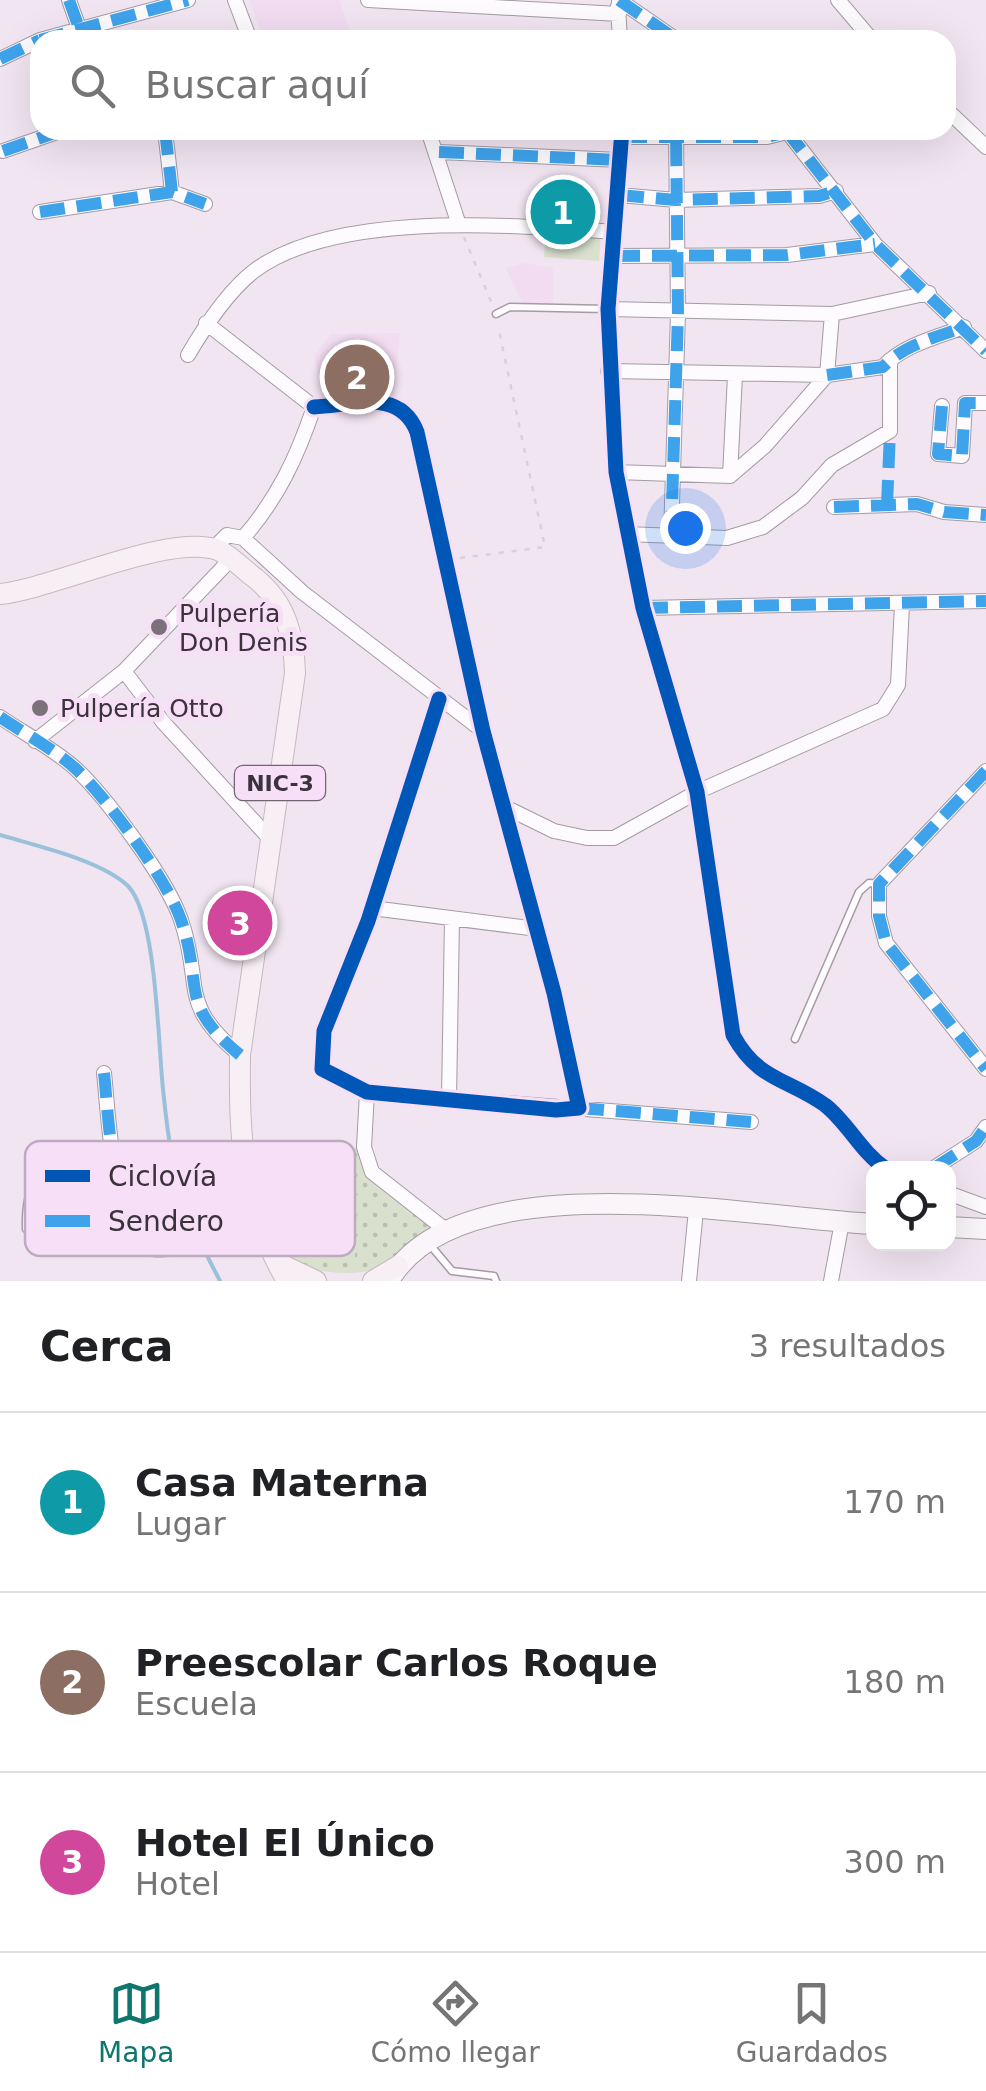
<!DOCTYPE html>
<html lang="es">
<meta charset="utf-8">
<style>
body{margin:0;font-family:"DejaVu Sans",sans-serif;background:#f6f6f6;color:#202124}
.controls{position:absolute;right:30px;bottom:30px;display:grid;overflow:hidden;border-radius:20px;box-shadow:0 10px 40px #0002}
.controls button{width:90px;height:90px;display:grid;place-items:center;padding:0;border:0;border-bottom:2px solid #e0e0e0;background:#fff;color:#202124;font:50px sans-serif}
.you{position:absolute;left:685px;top:528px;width:35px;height:35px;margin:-25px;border:8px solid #fff;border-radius:50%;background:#1a73e8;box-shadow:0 0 0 15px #1a73e833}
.badge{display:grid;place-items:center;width:65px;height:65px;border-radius:50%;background:#0f766e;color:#fff;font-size:32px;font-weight:700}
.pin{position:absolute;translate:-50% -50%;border:5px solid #fff;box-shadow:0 2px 10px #0006}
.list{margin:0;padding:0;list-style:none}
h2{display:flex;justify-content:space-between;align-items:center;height:130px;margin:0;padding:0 40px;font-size:42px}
h2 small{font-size:32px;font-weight:400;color:#757577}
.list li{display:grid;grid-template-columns:65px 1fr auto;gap:30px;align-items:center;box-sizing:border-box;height:180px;padding:0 40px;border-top:2px solid #e0e0e0}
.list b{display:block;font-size:38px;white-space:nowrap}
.list p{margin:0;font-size:32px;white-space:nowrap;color:#757577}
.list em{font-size:32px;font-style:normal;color:#757577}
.icon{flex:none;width:55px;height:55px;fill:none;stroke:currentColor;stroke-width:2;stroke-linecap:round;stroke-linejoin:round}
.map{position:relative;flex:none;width:986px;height:1281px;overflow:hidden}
.search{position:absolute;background:#fff;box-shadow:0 10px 40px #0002;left:30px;right:30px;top:30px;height:110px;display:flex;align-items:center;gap:25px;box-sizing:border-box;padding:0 35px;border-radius:30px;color:#757577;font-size:38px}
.sheet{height:670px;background:#fff}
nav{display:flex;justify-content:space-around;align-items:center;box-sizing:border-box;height:140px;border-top:2px solid #e0e0e0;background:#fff;font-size:28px;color:#757577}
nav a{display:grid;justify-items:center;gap:5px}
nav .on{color:#0f766e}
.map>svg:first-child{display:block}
</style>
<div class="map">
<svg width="986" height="1281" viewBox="0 0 986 1281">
<defs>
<pattern id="grass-dots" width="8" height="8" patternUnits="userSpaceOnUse" patternTransform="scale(2.5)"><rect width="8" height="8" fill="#d9e0ce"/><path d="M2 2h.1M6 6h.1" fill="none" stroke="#bbc1b2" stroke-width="1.8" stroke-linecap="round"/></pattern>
</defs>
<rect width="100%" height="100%" fill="#f1e5f1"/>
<path fill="#f1dcf2" d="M 250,0 L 339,0 L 353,40 L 264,40 Z
M 524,263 L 553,268 L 553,308 L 523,305 L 506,268 Z
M 400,333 L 394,398 L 324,398 L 314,356 L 331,334 Z"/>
<path fill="url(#grass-dots)" d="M 364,1147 L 372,1172 L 447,1231 C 378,1278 360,1281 276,1262 L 241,1157 Z"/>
<path fill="#d9e0ce" d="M 546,230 L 601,233 L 599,261 L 544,257 Z
M 321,1194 L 357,1195 L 355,1258 L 319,1257 Z"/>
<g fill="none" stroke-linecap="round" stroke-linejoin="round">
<path stroke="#9ac1dc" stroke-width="4" d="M 0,835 C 36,846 101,860 128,886 C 157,916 158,1045 163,1089 C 168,1139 175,1193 197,1238
M 202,1246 L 220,1281"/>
<g stroke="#a49ba5" stroke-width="9">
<path id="lane" d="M 496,314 L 510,307 L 607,309
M 795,1039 L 859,892 L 869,883 L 879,884
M 26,1229 C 24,1166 54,1158 111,1142
M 431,1246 L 452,1271 L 494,1276 L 496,1281"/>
</g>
<g stroke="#a49ba5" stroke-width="16">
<path id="street" d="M 69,0 L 80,31 L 91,40
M 235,0 L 250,40
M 368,0 L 619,14
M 619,0 L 677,40
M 838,0 L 872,40
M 618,6 L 620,40
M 40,40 L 188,0
M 0,59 L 40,40
M 946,109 L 986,147
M 165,130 L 172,192
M 428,130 L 458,222
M 622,130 L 608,309 L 616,472 L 643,608 L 697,792 L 733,1035 C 758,1081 787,1078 825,1105 C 848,1123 861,1152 885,1168
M 786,130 L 875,244 L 986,351
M 622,137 L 767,137 L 787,132
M 3,151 L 63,130
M 439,152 L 620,160
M 619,195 L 676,200 L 819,196 L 836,191
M 40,212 L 172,192 L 205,204
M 615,256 L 787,255 L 875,244
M 608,309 L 832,314 L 929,293
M 206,323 L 314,407 C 297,457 278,498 243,538 L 227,535 L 212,550
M 188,355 C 205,326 227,292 254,271 C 337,209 518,226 616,232
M 608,371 L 827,375 L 883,367 C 903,345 937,337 964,327
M 942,406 L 938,454 L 962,456 L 965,403 L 986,403
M 314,407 C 354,405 400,388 417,432 L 483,731 L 554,993 L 579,1108
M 616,472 L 730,476 L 765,446 L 827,375 L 832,314
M 730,476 L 735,375
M 834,507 L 917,504 L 944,512 L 986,515
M 626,534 L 727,538 L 763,527 L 802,498 L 832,465 L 890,431 L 890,360
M 671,536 L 678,314 L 676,130
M 243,538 L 302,592 L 483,731
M 231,559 L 124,671 L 163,722 L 272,841
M 643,608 L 986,601
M 439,699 L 368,921 L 324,1031 L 322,1069 L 367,1092 L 751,1122
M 0,717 C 25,734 54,749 76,769 C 107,798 168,881 181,920 C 204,987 177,1003 240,1055
M 35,741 L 124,671
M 986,771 L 879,884 L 879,916 L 886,943 L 986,1069
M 505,807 L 554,831 L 587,838 L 614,838 L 697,792 L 883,709 L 898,685 L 902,605
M 372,908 L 537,929
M 104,1073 C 108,1107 113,1242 152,1249 C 186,1254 227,1228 255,1213
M 367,1092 L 364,1147 L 372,1172 L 447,1231
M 449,1100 L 452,918
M 934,1168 L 976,1141 L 986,1127
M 948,1193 L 986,1207
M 689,1281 L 696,1210
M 831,1281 L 842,1222"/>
</g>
<g stroke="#a49ba5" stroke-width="22">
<path id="secondary" d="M 948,1227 L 986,1229
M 390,1279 C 464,1158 752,1218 874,1224"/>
</g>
<g stroke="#c7b8c0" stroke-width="22">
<path id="primary" d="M 0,594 C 56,588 168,533 218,550 C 230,555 244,570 255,578 C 286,603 294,635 295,673 L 240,1055 C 239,1142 242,1204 287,1281
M 278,1263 L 316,1281
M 373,1281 L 398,1266"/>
</g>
<path stroke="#d7d2d7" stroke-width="2.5" stroke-dasharray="5 8" stroke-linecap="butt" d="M 464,237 L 492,304
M 460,558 L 545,547 L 498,326"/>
<use href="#lane" stroke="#fdfbfd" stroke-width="6"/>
<use href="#street" stroke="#fdfbfd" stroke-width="14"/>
<use href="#secondary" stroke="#faf5f8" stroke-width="20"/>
<use href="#primary" stroke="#f7eff3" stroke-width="20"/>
<path stroke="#3fa3ec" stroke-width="12" stroke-dasharray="25 12" stroke-linecap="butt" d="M 69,0 L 80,31 L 90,39
M 619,0 L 677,40
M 40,40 L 188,0
M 0,59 L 40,40
M 165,130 L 172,192
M 786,130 L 875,244 L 986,351
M 622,137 L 767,137 L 787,132
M 3,151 L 63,130
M 439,152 L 620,160
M 619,195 L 676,200 L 819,196 L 836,191
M 40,212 L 172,192 L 205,204
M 615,256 L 787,255 L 875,244
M 827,375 L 883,367 C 903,345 937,337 964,327
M 942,406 L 938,454 L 962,456 L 965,403 L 986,403
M 887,505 L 890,431
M 834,507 L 917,504 L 944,512 L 986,515
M 671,536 L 678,314 L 676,130
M 643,608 L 986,601
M 0,717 C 25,734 54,749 76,769 C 107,798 168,881 181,920 C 204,987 177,1003 240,1055
M 986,771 L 879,884 L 879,916 L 886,943 L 986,1069
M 104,1073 C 108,1107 113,1242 152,1249 C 186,1254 227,1228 255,1213
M 579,1108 L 751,1122
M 934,1168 L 976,1141 L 986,1127"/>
<g stroke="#f6dff7" stroke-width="21">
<path id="cycleway" d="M 622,130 L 608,309 L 616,472 L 643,608 L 697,792 L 733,1035 C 758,1081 787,1078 825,1105 C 848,1123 861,1152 885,1168
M 314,407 C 354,405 400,388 417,432 L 483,731 L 554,993 L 579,1108 L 556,1110 L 367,1092 L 322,1069 L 324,1031 L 368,921 L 439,699"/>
</g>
<use href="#cycleway" stroke="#0057b8" stroke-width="15"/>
</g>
<g fill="#7b717b" stroke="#f6dff7" stroke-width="4">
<circle cx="159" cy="627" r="10"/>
<circle cx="40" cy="708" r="10"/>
</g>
<g text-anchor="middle" stroke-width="10" stroke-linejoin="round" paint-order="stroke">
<rect fill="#f6dff7" stroke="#736674" stroke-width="2.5" x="235" y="766" width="90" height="34" rx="8"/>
<g font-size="22" font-weight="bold" fill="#3b323c">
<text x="280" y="791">NIC-3</text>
</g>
<g font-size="25" fill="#3b323c" stroke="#f6dff7" text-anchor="start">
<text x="179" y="622">Pulpería<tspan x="179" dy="29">Don Denis</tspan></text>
<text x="60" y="717">Pulpería Otto</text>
</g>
</g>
<rect x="25" y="1141" width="330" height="115" rx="15" fill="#f6dff7" stroke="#beabbf" stroke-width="2.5"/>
<rect x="45" y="1170" width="45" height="12" fill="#0057b8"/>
<rect x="45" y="1215" width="45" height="12" fill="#3fa3ec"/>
<g font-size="28" fill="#3b323c">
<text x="108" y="1186">Ciclovía</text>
<text x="108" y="1231">Sendero</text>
</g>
</svg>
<div class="controls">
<button><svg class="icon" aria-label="locate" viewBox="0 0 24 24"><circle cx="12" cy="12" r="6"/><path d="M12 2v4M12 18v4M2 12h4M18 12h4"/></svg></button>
</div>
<div class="you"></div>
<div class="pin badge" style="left:563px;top:212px;background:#0f9aa8">1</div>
<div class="pin badge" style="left:357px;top:377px;background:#8d6e63">2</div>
<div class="pin badge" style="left:240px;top:923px;background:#d1479c">3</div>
<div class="search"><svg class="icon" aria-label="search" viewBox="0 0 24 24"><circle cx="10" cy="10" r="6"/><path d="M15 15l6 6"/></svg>Buscar aquí</div>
</div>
<section class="sheet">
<h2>Cerca<small>3 resultados</small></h2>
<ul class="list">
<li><span class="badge" style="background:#0f9aa8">1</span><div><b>Casa Materna</b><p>Lugar</p></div><em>170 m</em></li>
<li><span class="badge" style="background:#8d6e63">2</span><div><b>Preescolar Carlos Roque</b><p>Escuela</p></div><em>180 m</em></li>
<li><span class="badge" style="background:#d1479c">3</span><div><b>Hotel El Único</b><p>Hotel</p></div><em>300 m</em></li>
</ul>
</section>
<nav>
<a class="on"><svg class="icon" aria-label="map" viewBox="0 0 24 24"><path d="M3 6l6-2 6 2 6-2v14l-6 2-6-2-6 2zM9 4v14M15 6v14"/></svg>Mapa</a>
<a><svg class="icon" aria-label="directions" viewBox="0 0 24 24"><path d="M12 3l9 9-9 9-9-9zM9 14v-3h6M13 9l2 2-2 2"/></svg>Cómo llegar</a>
<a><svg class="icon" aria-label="saved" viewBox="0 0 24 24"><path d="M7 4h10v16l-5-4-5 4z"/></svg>Guardados</a>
</nav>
